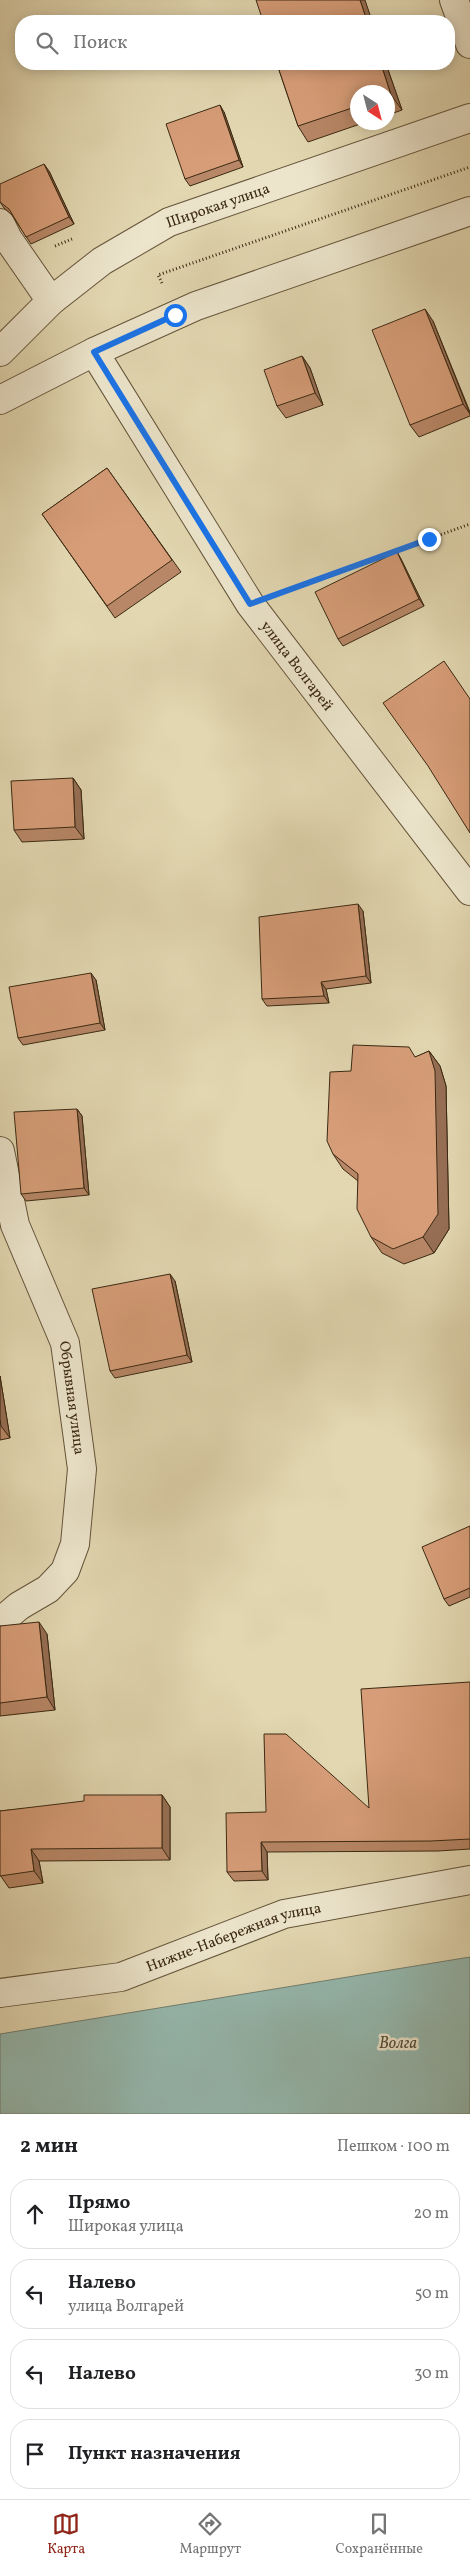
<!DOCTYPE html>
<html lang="ru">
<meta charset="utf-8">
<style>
body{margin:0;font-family:Vollkorn,serif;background:#f6f6f6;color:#202124}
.compass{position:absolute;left:350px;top:85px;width:45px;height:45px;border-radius:50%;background:#fff;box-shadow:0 2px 12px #0003;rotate:144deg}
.stop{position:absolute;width:15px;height:15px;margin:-11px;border:4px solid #1a73e8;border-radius:50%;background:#fff}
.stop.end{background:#1a73e8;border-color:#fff;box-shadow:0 1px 5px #0008}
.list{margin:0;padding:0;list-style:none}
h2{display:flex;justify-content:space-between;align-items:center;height:65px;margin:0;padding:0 20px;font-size:21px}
h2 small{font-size:16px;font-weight:400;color:#757577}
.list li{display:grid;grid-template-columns:32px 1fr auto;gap:15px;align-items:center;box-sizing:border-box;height:70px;margin:0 10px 10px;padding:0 10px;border:1px solid #e0e0e0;border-radius:20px}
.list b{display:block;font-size:19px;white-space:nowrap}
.list p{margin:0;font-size:16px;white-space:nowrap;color:#757577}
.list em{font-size:16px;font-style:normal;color:#757577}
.icon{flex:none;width:28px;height:28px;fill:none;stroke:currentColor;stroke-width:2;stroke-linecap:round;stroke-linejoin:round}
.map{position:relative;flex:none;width:470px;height:2114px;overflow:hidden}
.search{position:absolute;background:#fff;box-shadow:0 2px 12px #0003;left:15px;right:15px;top:15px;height:55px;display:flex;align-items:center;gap:12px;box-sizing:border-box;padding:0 18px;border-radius:20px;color:#757577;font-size:19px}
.sheet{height:385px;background:#fff}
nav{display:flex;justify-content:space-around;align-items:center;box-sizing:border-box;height:70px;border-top:1px solid #e0e0e0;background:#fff;font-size:14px;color:#757577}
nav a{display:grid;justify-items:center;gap:2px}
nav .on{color:#8f2418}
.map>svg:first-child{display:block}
</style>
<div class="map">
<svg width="470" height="2114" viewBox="0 0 470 2114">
<rect width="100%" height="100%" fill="#e2d7b1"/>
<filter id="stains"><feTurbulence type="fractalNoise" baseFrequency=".004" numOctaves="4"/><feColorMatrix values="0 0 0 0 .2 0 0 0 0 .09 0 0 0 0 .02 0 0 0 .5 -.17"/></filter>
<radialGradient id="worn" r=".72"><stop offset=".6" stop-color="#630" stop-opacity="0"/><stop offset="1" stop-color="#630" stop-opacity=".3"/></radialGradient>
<path fill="#95b9af" stroke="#717f70" d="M 470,1957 L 470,2114 L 0,2114 L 0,2034 Z"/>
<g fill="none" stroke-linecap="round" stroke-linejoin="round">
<g stroke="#65543a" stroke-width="30">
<g id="minor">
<path d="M 454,0 L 470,44"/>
<path d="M 0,223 L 8,239 L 51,301"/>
<path id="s1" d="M 0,352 L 51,301 L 102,261 L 169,222 L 470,118"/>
<path id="s2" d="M 94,352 L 250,604 L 470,891"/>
<path d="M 0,400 L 94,352 L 196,306 L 470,211"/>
<path id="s3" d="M 0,1151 L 15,1225 L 65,1343 L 82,1469 L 75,1544 L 65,1571 L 48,1589 L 19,1606 L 0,1622"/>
<path id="s4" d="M 0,1993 L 121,1977 L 284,1914 L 470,1880"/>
</g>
</g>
<path stroke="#3b2912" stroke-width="3" stroke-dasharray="1 2.5" stroke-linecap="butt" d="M 55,246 L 72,239
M 162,283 L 158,275 L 470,167
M 283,592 L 470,524"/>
<use href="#minor" stroke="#ece5cc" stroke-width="28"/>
</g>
<path fill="#b88767" stroke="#3b2912" d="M 277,64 L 386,64 L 402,110 L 388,115 L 388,92 L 358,92 L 358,122 L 366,122 L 308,142 L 298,126 Z
M 224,112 L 243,167 L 190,186 L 185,179 Z
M 49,171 L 74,224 L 31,244 L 12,215 L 4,208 L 0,202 Z
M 433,321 L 470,412 L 470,416 L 419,437 L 410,425 Z
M 302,356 L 310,368 L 323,405 L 286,418 L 277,406 Z
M 107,468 L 181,572 L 115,618 L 42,514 Z
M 397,552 L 401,559 L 424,606 L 343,646 L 338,639 Z
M 73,778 L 81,790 L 84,839 L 22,842 L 14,830 Z
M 363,911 L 371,983 L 326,989 L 329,1003 L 267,1006 L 262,999 Z
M 96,980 L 105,1030 L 23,1045 L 18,1038 Z
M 429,1051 L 440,1066 L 446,1086 L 449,1229 L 434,1253 L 404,1264 L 382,1253 L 371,1237 L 358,1181 L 343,1169 L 333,1154 L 351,1071 L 416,1057 Z
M 77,1109 L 82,1116 L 89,1195 L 26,1201 L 21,1194 Z
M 175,1281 L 192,1362 L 115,1378 L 110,1371 Z
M 0,1376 L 10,1438 L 0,1440 Z
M 470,1526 L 470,1597 L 449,1606 L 444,1599 Z
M 0,1626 L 47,1634 L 55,1710 L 0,1716 Z
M 470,1682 L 470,1849 L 438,1851 L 267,1852 L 268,1880 L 234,1881 L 227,1872 L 266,1812 L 369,1808 Z
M 162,1795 L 170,1807 L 170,1860 L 39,1861 L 43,1883 L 9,1888 L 0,1875 L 0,1811 Z"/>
<path fill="#966e54" stroke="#3b2912" d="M 360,0 L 365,0 L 372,21 L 367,21 Z
M 381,64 L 386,64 L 402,110 L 391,95 Z
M 220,105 L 224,112 L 243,167 L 239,160 Z
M 44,164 L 49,171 L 74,224 L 69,217 Z
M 425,309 L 433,321 L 470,414 L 463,404 Z
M 302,356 L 310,368 L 323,405 L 315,393 Z
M 397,552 L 401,559 L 424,606 L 419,599 Z
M 73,778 L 81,790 L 84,839 L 75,827 Z
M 358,904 L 363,911 L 371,983 L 366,976 Z
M 91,973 L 96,980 L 105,1030 L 100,1023 Z
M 321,982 L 326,989 L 329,1003 L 324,996 Z
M 429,1051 L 440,1066 L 446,1086 L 449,1229 L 434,1253 L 423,1237 Z
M 77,1109 L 82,1116 L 89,1195 L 84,1188 Z
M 170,1274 L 175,1281 L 192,1362 L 187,1355 Z
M 0,1376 L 10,1438 L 1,1426 L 0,1419 Z
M 39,1622 L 47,1634 L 55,1710 L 47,1697 Z
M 162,1795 L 170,1807 L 170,1860 L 162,1848 Z
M 261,1842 L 267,1852 L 268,1880 L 262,1871 Z
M 31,1849 L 39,1861 L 43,1883 L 34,1871 Z"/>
<path fill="#d69d78" stroke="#3b2912" d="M 256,0 L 360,0 L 367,21 L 263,21 Z
M 277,64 L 381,64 L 391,95 L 388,96 L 388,92 L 358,92 L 358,106 L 298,126 Z
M 220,105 L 239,160 L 185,179 L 166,124 Z
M 44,164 L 69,217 L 26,237 L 9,209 L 0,202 L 0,184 Z
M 425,309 L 463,404 L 410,425 L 372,330 Z
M 302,356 L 315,393 L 277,406 L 264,370 Z
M 107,468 L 172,560 L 107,606 L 42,514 Z
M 397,552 L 419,599 L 338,639 L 315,592 Z
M 444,661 L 470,699 L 470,833 L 428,766 L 383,703 Z
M 73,778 L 75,827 L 14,830 L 11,781 Z
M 358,904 L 366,976 L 321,982 L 324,996 L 262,999 L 259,917 Z
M 91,973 L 100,1023 L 18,1038 L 9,987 Z
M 353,1045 L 409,1047 L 415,1057 L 429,1051 L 435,1071 L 438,1214 L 423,1237 L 393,1249 L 371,1237 L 357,1209 L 358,1174 L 333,1154 L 327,1141 L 330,1072 L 351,1071 Z
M 77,1109 L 84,1188 L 21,1194 L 14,1112 Z
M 170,1274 L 187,1355 L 110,1371 L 92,1289 Z
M 470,1526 L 470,1588 L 444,1599 L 422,1547 Z
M 39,1622 L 47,1697 L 0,1703 L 0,1626 Z
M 470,1682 L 470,1839 L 431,1841 L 261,1842 L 262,1871 L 227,1872 L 226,1813 L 266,1812 L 264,1734 L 286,1734 L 369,1808 L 361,1689 Z
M 84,1795 L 162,1795 L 162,1848 L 31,1849 L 34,1871 L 0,1876 L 0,1811 L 84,1801 Z"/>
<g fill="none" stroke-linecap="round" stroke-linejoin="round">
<path stroke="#1a73e8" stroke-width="6" d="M 175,315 L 94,352 L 250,604 L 429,539"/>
</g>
<g text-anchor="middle" stroke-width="5" stroke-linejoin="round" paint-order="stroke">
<g font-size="15" fill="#3b2912" stroke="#ece5cc">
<text dy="5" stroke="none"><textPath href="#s1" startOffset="266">Широкая улица</textPath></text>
<text dy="5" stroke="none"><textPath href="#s2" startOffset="374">улица Волгарей</textPath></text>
<text dy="5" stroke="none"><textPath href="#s3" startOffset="259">Обрывная улица</textPath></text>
<text dy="5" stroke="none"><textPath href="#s4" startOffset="242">Нижне-Набережная улица</textPath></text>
</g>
<g font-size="16" font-style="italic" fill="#524d39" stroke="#ece5cc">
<text x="398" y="2048">Волга</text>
</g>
</g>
<rect width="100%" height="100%" filter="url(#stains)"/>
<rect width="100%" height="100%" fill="url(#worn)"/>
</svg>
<svg class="compass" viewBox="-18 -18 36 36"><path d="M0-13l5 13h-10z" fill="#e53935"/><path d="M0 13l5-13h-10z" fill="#757577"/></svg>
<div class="stop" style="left:175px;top:315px"></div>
<div class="stop end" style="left:429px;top:539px"></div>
<div class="search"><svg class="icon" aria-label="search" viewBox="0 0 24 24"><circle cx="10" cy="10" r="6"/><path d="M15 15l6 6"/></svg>Поиск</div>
</div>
<section class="sheet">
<h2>2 мин<small>Пешком · 100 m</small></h2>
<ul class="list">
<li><svg class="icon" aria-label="ahead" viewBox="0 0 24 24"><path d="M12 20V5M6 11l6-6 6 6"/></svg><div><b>Прямо</b><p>Широкая улица</p></div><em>20 m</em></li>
<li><svg class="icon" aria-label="left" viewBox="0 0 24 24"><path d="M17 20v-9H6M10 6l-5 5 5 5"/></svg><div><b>Налево</b><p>улица Волгарей</p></div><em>50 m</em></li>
<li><svg class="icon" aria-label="left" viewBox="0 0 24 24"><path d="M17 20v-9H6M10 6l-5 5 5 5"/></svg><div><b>Налево</b></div><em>30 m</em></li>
<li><svg class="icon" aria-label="arrive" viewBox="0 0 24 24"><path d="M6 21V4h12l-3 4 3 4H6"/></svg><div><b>Пункт назначения</b></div></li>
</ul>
</section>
<nav>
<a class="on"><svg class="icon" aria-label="map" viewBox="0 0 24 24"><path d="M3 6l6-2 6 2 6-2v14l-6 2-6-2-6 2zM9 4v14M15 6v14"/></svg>Карта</a>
<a><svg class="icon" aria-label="directions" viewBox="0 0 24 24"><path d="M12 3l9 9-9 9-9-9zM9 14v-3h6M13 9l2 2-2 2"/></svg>Маршрут</a>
<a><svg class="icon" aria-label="saved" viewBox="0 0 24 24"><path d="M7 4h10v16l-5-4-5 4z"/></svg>Сохранённые</a>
</nav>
